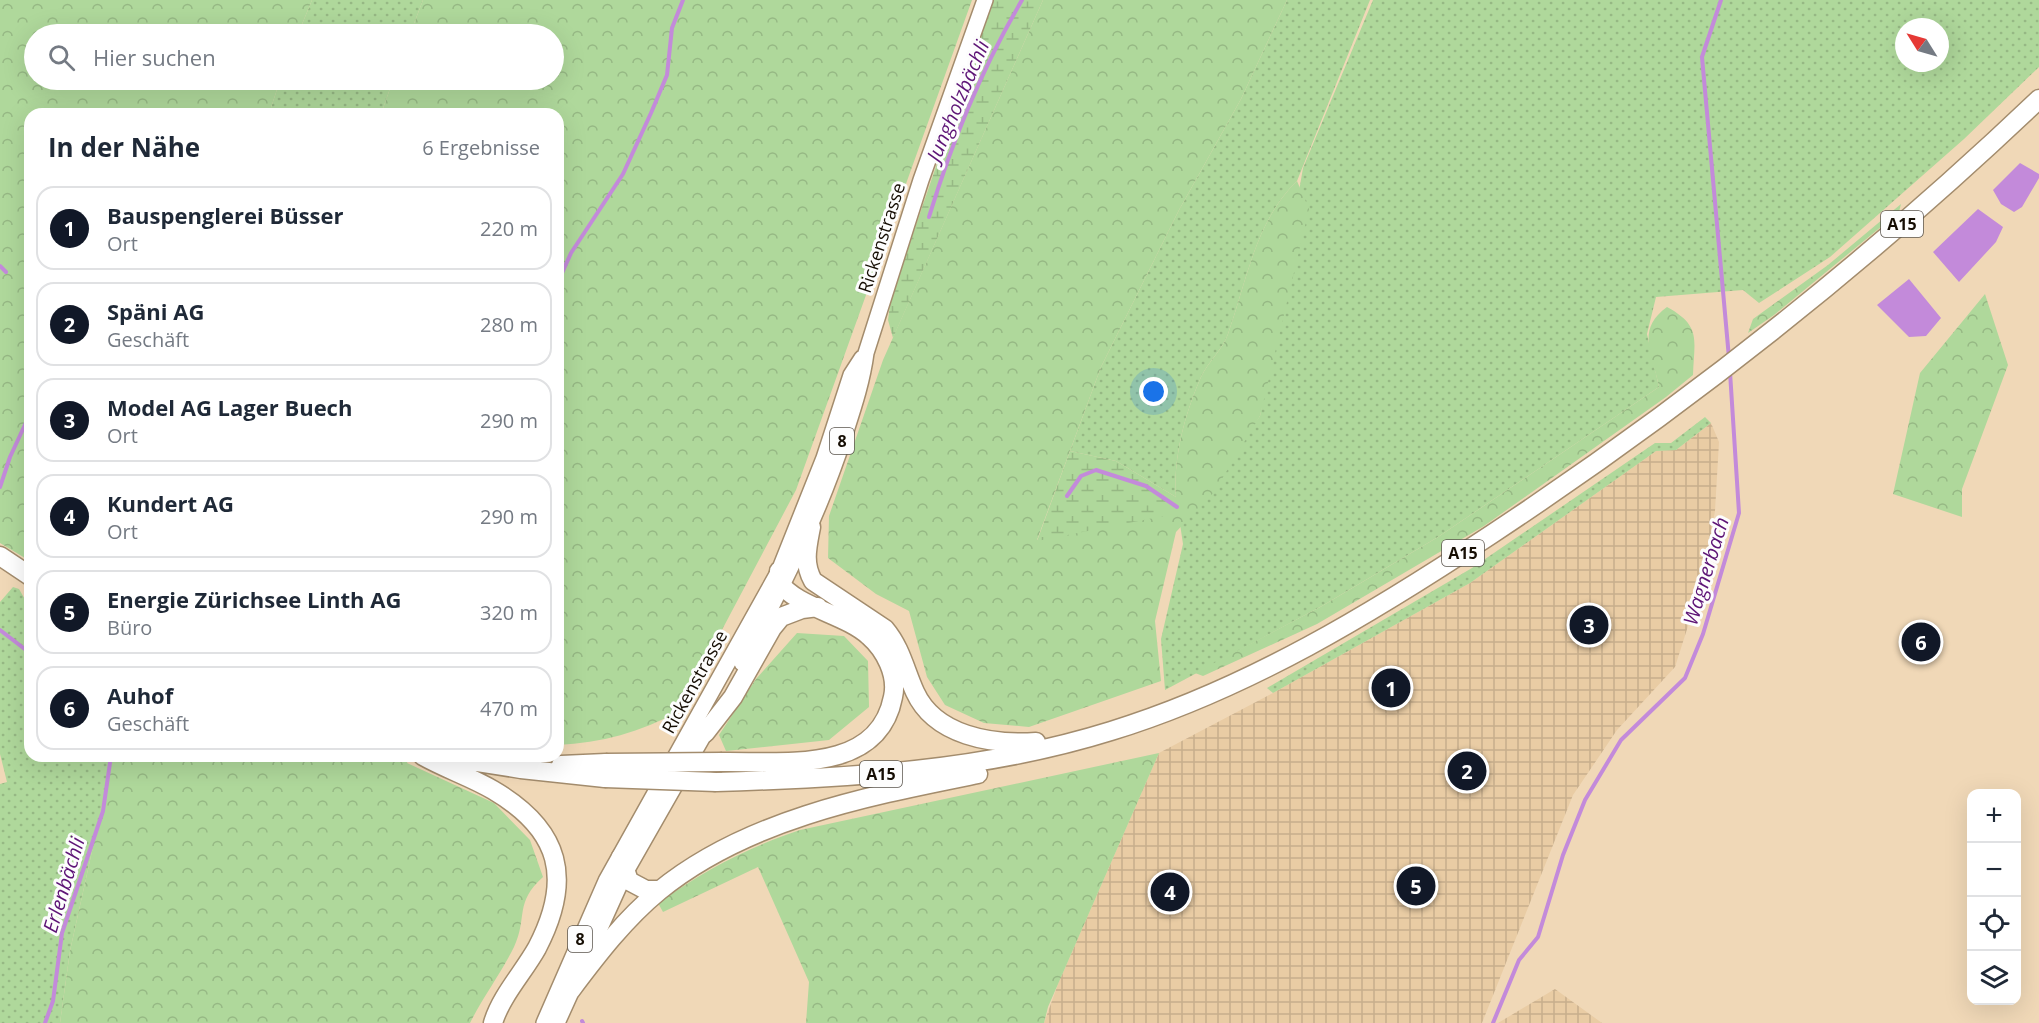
<!DOCTYPE html>
<html lang="de">
<meta charset="utf-8">
<style>
body{margin:0;font-family:"Open Sans",sans-serif;background:#f6f6f7;color:#1f2937}
.controls{position:absolute;right:18px;bottom:18px;display:grid;overflow:hidden;border-radius:12px;box-shadow:0 6px 24px #0002}
.controls button{width:54px;height:54px;display:grid;place-items:center;padding:0;border:0;border-bottom:2px solid #e0e1e3;background:#fff;color:#1f2937;font:30px sans-serif}
.compass{position:absolute;left:1895px;top:18px;width:54px;height:54px;border-radius:50%;background:#fff;box-shadow:0 6px 24px #0002;rotate:307deg}
.you{position:absolute;left:1154px;top:392px;width:21px;height:21px;margin:-15px;border:4px solid #fff;border-radius:50%;background:#1a73e8;box-shadow:0 0 0 9px #1a73e833}
.badge{display:grid;place-items:center;width:39px;height:39px;border-radius:50%;background:#111827;color:#fff;font-size:20px;font-weight:700}
.pin{position:absolute;translate:-50% -50%;border:3px solid #fff;box-shadow:0 2px 6px #0006}
.list{margin:0;padding:0;list-style:none}
h2{display:flex;justify-content:space-between;align-items:center;height:78px;margin:0;padding:0 24px;font-size:26px}
h2 small{font-size:20px;font-weight:400;color:#747a83}
.list li{display:grid;grid-template-columns:39px 1fr auto;gap:18px;align-items:center;box-sizing:border-box;height:84px;margin:0 12px 12px;padding:0 12px;border:2px solid #e0e1e3;border-radius:18px}
.list b{display:block;font-size:22px;white-space:nowrap}
.list p{margin:0;font-size:20px;white-space:nowrap;color:#747a83}
.list em{font-size:20px;font-style:normal;color:#747a83}
.icon{flex:none;width:33px;height:33px;fill:none;stroke:currentColor;stroke-width:2;stroke-linecap:round;stroke-linejoin:round}
.map{position:relative;flex:none;width:2039px;height:1023px;overflow:hidden}
.search{position:absolute;background:#fff;box-shadow:0 6px 24px #0002;left:24px;top:24px;width:540px;height:66px;display:flex;align-items:center;gap:15px;box-sizing:border-box;padding:0 21px;border-radius:33px;color:#747a83;font-size:22px}
.panel{position:absolute;background:#fff;box-shadow:0 6px 24px #0002;left:24px;top:108px;width:540px;height:654px;border-radius:18px}
.map>svg:first-child{display:block}
</style>
<div class="map">
<svg width="2039" height="1023" viewBox="0 0 2039 1023">
<defs>
<pattern id="industrial-grid" width="8" height="8" patternUnits="userSpaceOnUse" patternTransform="scale(1.5)"><rect width="8" height="8" fill="#e9cca4"/><path d="M0 4h8M4 0v8" fill="none" stroke="#c7ae8c"/></pattern>
<pattern id="grass-dots" width="8" height="8" patternUnits="userSpaceOnUse" patternTransform="scale(1.5)"><rect width="8" height="8" fill="#afd89b"/><path d="M2 2h.1M6 6h.1" fill="none" stroke="#96b884" stroke-width="1.8" stroke-linecap="round"/></pattern>
<pattern id="forest-crowns" width="20" height="18" patternUnits="userSpaceOnUse" patternTransform="scale(1.5)"><rect width="20" height="18" fill="#afd89b"/><path d="M2 6a3 3 0 1 1 6 0M12 15a3 3 0 1 1 6 0" fill="none" stroke="#96b884"/></pattern>
<pattern id="wetland-marsh" width="20" height="14" patternUnits="userSpaceOnUse" patternTransform="scale(1.5)"><rect width="20" height="14" fill="#afd89b"/><path d="M1 5h8M5 5V1M11 12h8M15 12V8" fill="none" stroke="#96b884"/></pattern>
</defs>
<rect width="100%" height="100%" fill="#f0d8b7"/>
<path fill="url(#industrial-grid)" d="M 1711,423 L 1719,442 L 1715,511 L 1703,579 L 1675,667 L 1617,730 L 1573,795 L 1482,1023 L 1044,1023 L 1058,984 L 1159,753 L 1273,693 L 1470,583 L 1656,451 L 1676,450 Z
M 1555,989 L 1602,1023 L 1498,1023 Z"/>
<path fill="url(#grass-dots)" fill-rule="evenodd" d="M 312,0 L 423,0 L 410,34 L 298,34 Z
M 1287,0 L 1370,0 L 1297,181 C 1255,222 1247,280 1228,334 C 1223,349 1208,362 1201,377 C 1185,413 1173,458 1176,497 L 1116,461 L 1070,451 L 1101,367 L 1179,210 L 1241,99 Z
M 1373,0 L 2039,0 L 2039,67 L 1964,139 L 1830,257 L 1759,303 L 1743,290 L 1656,297 L 1647,334 L 1659,387 L 1438,537 L 1322,606 L 1165,690 L 1161,639 L 1183,544 L 1180,524 L 1260,416 L 1303,168 ZM 1904,27 L 1940,27 L 1940,63 L 1904,63 Z
M 280,80 L 393,80 L 381,114 L 269,114 Z
M 1705,417 L 1711,423 L 1676,450 L 1656,451 L 1470,583 L 1273,693 L 1267,688 L 1472,568 L 1655,443 L 1671,443 Z
M 13,587 L 19,589 L 30,608 L 30,756 L 113,756 L 70,951 L 60,1023 L 0,1023 L 0,784 L 7,782 L 0,754 L 0,602 Z"/>
<path fill="url(#forest-crowns)" d="M 0,0 L 312,0 L 298,34 L 34,34 L 34,80 L 280,80 L 269,114 L 30,114 L 30,561 L 0,543 Z
M 423,0 L 972,0 L 796,490 L 679,711 C 641,732 601,743 558,745 L 558,114 L 381,114 L 393,80 L 554,80 L 554,34 L 410,34 Z
M 1043,0 L 1287,0 L 1241,99 L 1179,210 L 1101,367 L 1037,540 L 1176,497 C 1173,458 1185,413 1201,377 C 1208,362 1223,349 1228,334 C 1247,280 1255,222 1297,181 L 1309,209 L 1260,416 L 1214,492 L 1176,532 L 1155,621 L 1161,681 L 1029,727 L 984,723 L 945,705 L 927,677 L 909,611 L 876,594 L 828,558 L 829,516 L 883,360 Z
M 1901,204 L 1899,212 L 1774,315 L 1748,333 L 1753,319 L 1828,265 Z
M 1985,294 L 2008,365 L 1962,489 L 1962,517 L 1893,494 L 1920,373 Z
M 1667,307 C 1702,326 1694,340 1693,375 L 1666,397 L 1484,526 L 1317,624 L 1203,676 L 1195,673 L 1322,606 L 1438,537 L 1659,387 C 1653,355 1635,330 1667,307 Z
M 797,633 L 844,636 L 868,661 L 869,707 L 829,740 L 726,751 L 719,735 L 756,679 Z
M 1159,753 L 1048,1007 L 1044,1023 L 806,1023 L 809,982 L 758,867 L 663,912 L 658,903 C 707,869 744,849 800,830 Z
M 113,756 L 410,756 L 407,763 L 494,803 L 530,840 L 543,877 C 514,903 528,917 514,947 C 501,973 483,997 470,1023 L 60,1023 L 70,951 Z"/>
<path fill="url(#wetland-marsh)" d="M 993,0 L 1043,0 L 893,338 L 888,320 L 891,298 Z
M 1070,451 L 1116,461 L 1176,497 L 1169,515 L 1037,541 Z"/>
<path fill="#c38ada" d="M 2020,163 L 2039,174 L 2039,178 L 2022,207 L 2014,212 L 2001,204 L 1993,190 Z
M 1978,209 L 2003,227 L 1996,242 L 1959,282 L 1933,252 Z
M 1909,279 L 1941,318 L 1926,336 L 1909,337 L 1877,305 Z"/>
<g fill="none" stroke-linecap="round" stroke-linejoin="round">
<path stroke="#c38ada" stroke-width="4" d="M 1721,0 L 1702,57 L 1729,358
M 929,217 C 952,141 982,68 1022,0
M 0,266 L 6,272
M 558,282 L 571,253 L 623,174 L 651,113 L 667,75 L 672,28 L 683,0
M 27,308 L 30,315
M 0,487 L 10,457 L 30,414
M 1067,496 L 1081,476 L 1096,470 L 1146,486 L 1177,507
M 0,630 L 26,650 L 29,661
M 582,1021 L 583,1023
M 45,1023 L 53,1001 L 62,933 L 103,811 L 111,756
M 1493,1023 L 1519,960 L 1538,937 L 1563,855 L 1585,800 L 1621,740 L 1685,678 L 1703,634 L 1739,513 L 1730,372"/>
<g stroke="#a38c6d" stroke-width="18">
<path id="major" d="M 742,663 C 781,589 818,517 844,437 C 853,409 862,383 866,353 L 921,180 L 985,0
M 544,1023 L 606,881 L 779,571 L 824,458 L 851,375 L 862,358
M 557,1023 L 625,873 L 710,724"/>
</g>
<g stroke="#a38c6d" stroke-width="21">
<path id="highway" d="M 811,527 C 807,548 803,563 813,581 L 885,629 C 901,648 905,670 915,692 C 935,736 992,745 1036,742
M 0,556 L 30,576
M 705,733 L 733,697 L 772,628 L 781,617 L 802,609 L 818,607
M 423,756 C 446,769 471,777 493,790 C 561,830 573,879 537,948 C 523,973 501,996 493,1023
M 439,756 L 521,769 L 605,778
M 722,762 C 782,761 878,775 893,697 C 898,675 885,650 869,636 C 845,614 796,607 779,582 L 779,571
M 561,765 L 606,763
M 716,782 C 849,778 983,771 1111,731 C 1248,689 1374,612 1492,534 C 1687,405 1870,260 2039,99
M 621,857 L 629,881 L 646,890 L 660,890
M 571,990 C 598,954 625,919 659,891 C 747,819 869,796 978,774"/>
</g>
<use href="#major" stroke="#fff" stroke-width="15"/>
<use href="#highway" stroke="#fff" stroke-width="18"/>
<g stroke="#a38c6d" stroke-width="21" stroke-linecap="butt">
<path id="highway-bridge" d="M 606,763 L 722,762
M 605,778 L 716,782"/>
</g>
<use href="#highway-bridge" stroke="#fff" stroke-width="18"/>
</g>
<g text-anchor="middle" stroke-width="6" stroke-linejoin="round" paint-order="stroke">
<g fill="#fdfdfd" stroke="#5b554e" stroke-width="1.5">
<rect x="1881" y="211" width="42" height="26" rx="4.5"/>
<rect x="830" y="428" width="24" height="26" rx="4.5"/>
<rect x="1442" y="540" width="42" height="26" rx="4.5"/>
<rect x="860" y="761" width="42" height="26" rx="4.5"/>
<rect x="568" y="926" width="24" height="26" rx="4.5"/>
</g>
<g font-size="16" font-weight="bold" fill="#150d03">
<text x="1902" y="230">A15</text>
<text x="842" y="447">8</text>
<text x="1463" y="559">A15</text>
<text x="881" y="780">A15</text>
<text x="580" y="945">8</text>
</g>
<g font-size="18" fill="#150d03" stroke="#fdfdfd">
<text transform="translate(882 238) rotate(-72)" y="6">Rickenstrasse</text>
<text transform="translate(695 682) rotate(-61)" y="6">Rickenstrasse</text>
</g>
<g font-size="20" font-style="italic" fill="#5d1476" stroke="#fdfdfd">
<text transform="translate(958 101) rotate(-67)" y="7">Jungholzbächli</text>
<text transform="translate(1706 571) rotate(-73)" y="7">Wagnerbach</text>
<text transform="translate(64 885) rotate(-73)" y="7">Erlenbächli</text>
</g>
</g>
</svg>
<div class="controls">
<button>+</button>
<button>−</button>
<button><svg class="icon" aria-label="locate" viewBox="0 0 24 24"><circle cx="12" cy="12" r="6"/><path d="M12 2v4M12 18v4M2 12h4M18 12h4"/></svg></button>
<button><svg class="icon" aria-label="layers" viewBox="0 0 24 24"><path d="M12 4l9 5-9 5-9-5zM3 14l9 5 9-5"/></svg></button>
</div>
<svg class="compass" viewBox="-18 -18 36 36"><path d="M0-13l5 13h-10z" fill="#e53935"/><path d="M0 13l5-13h-10z" fill="#747a83"/></svg>
<div class="you"></div>
<div class="pin badge" style="left:1391px;top:688px">1</div>
<div class="pin badge" style="left:1467px;top:771px">2</div>
<div class="pin badge" style="left:1589px;top:625px">3</div>
<div class="pin badge" style="left:1170px;top:892px">4</div>
<div class="pin badge" style="left:1416px;top:886px">5</div>
<div class="pin badge" style="left:1921px;top:642px">6</div>
<div class="search"><svg class="icon" aria-label="search" viewBox="0 0 24 24"><circle cx="10" cy="10" r="6"/><path d="M15 15l6 6"/></svg>Hier suchen</div>
<section class="panel">
<h2>In der Nähe<small>6 Ergebnisse</small></h2>
<ul class="list">
<li><span class="badge">1</span><div><b>Bauspenglerei Büsser</b><p>Ort</p></div><em>220 m</em></li>
<li><span class="badge">2</span><div><b>Späni AG</b><p>Geschäft</p></div><em>280 m</em></li>
<li><span class="badge">3</span><div><b>Model AG Lager Buech</b><p>Ort</p></div><em>290 m</em></li>
<li><span class="badge">4</span><div><b>Kundert AG</b><p>Ort</p></div><em>290 m</em></li>
<li><span class="badge">5</span><div><b>Energie Zürichsee Linth AG</b><p>Büro</p></div><em>320 m</em></li>
<li><span class="badge">6</span><div><b>Auhof</b><p>Geschäft</p></div><em>470 m</em></li>
</ul>
</section>
</div>
